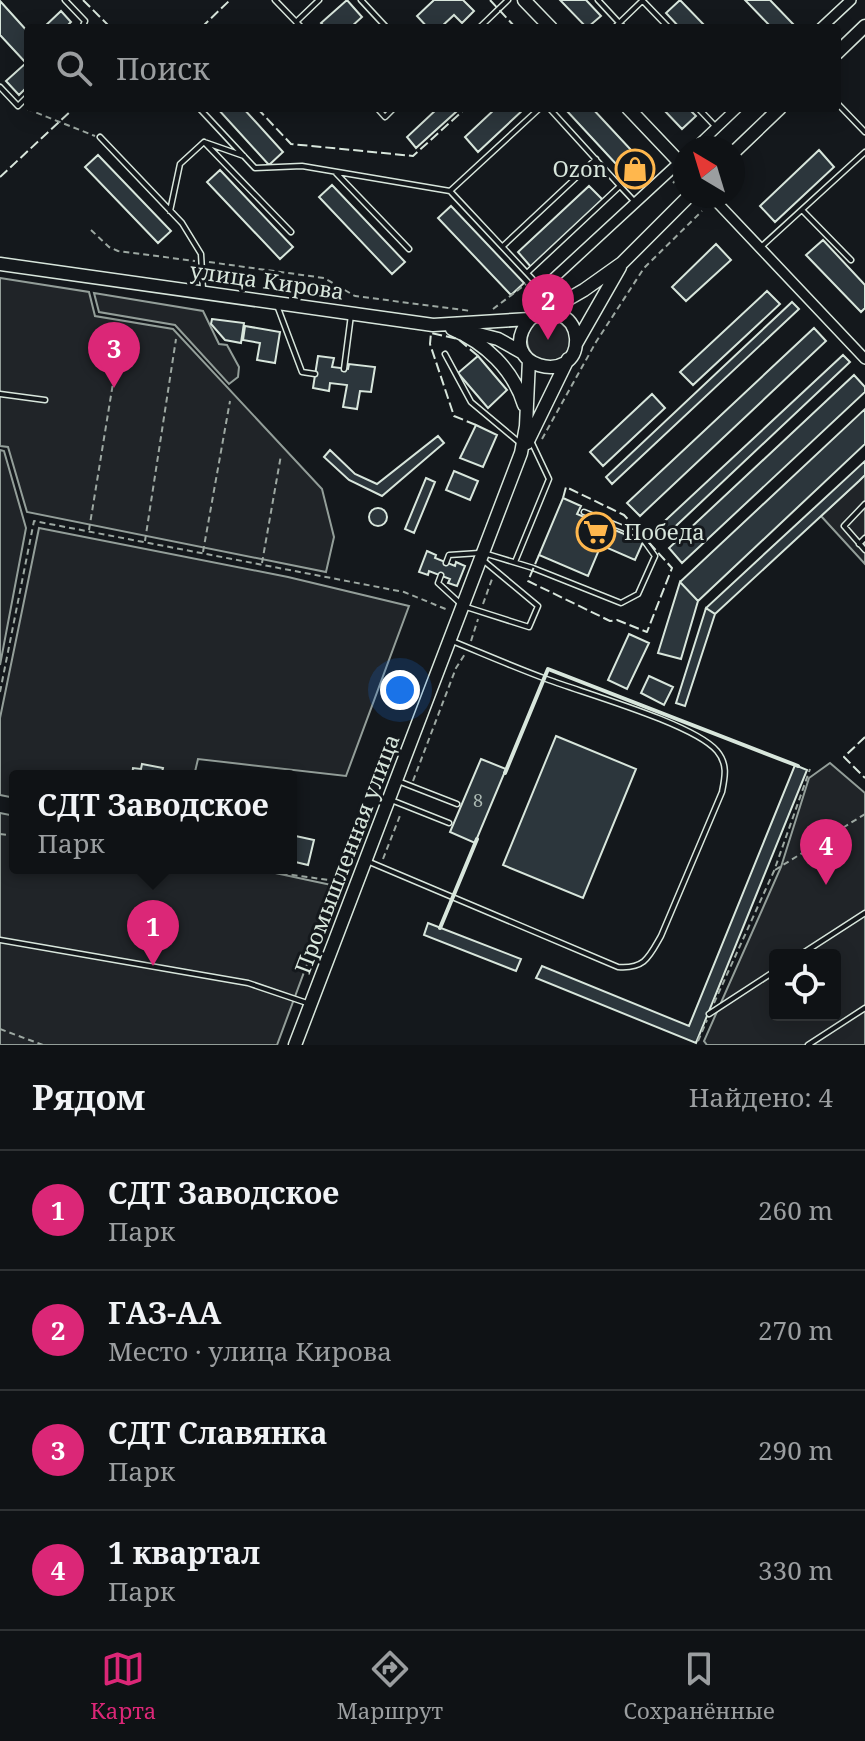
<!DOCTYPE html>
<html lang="ru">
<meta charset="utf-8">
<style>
body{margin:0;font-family:"Noto Serif",serif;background:#181b1e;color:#f1f3f6}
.controls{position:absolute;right:24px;bottom:24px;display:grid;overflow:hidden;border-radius:8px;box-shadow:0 4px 20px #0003}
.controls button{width:72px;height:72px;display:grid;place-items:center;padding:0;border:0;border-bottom:2px solid #2f3234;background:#0f1215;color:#f1f3f6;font:40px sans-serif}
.compass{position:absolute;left:673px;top:136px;width:72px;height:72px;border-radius:50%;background:#0f1215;box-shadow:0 4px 20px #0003;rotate:322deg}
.you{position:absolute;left:400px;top:690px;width:28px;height:28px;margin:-20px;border:6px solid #fff;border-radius:50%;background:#1a73e8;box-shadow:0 0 0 12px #1a73e833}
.badge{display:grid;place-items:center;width:52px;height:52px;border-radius:50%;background:#db2777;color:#fff;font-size:26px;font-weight:700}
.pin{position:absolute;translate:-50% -66px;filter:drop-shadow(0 2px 4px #0008)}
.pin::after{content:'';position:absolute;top:42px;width:28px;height:24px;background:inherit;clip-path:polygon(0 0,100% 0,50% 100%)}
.popup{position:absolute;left:9px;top:770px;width:288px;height:104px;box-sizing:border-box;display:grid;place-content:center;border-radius:8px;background:#0f1215;filter:drop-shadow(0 2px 6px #0005);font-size:26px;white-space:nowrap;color:#9b9ea0}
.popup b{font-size:30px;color:#f1f3f6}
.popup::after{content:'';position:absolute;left:50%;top:100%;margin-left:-16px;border:16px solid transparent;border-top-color:#0f1215}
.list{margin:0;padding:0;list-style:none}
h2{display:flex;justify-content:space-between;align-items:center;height:104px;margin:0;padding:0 32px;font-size:34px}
h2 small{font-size:26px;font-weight:400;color:#9b9ea0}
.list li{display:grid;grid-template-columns:52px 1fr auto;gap:24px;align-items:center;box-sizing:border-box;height:120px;padding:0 32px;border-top:2px solid #2f3234}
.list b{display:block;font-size:30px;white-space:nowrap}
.list p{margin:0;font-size:26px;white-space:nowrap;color:#9b9ea0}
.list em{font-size:26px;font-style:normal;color:#9b9ea0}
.icon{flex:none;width:44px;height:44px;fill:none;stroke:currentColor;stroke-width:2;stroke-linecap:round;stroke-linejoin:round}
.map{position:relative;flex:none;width:865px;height:1045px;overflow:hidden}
.search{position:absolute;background:#0f1215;box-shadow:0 4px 20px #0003;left:24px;right:24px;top:24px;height:88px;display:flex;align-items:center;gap:20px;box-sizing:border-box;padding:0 28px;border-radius:8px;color:#9b9ea0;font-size:30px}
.sheet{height:584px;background:#0f1215}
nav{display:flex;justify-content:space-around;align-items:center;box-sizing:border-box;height:112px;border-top:2px solid #2f3234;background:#0f1215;font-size:22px;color:#9b9ea0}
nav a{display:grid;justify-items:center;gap:4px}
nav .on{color:#db2777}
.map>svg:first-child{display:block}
</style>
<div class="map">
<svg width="865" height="1045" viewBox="0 0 865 1045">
<rect width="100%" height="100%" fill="#14181c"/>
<path fill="#202428" stroke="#939e99" stroke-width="2" fill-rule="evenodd" d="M 0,278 L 89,292 L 95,316 L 173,329 L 322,489 L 334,537 L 326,572 L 27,512 L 8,447 L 0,446 Z
M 94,293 L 203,311 L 219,344 L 227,345 L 239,367 L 238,377 L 229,384 L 175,325 L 99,312 Z
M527 340a22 22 0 1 1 44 0a22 22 0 1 1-44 0Z
M 0,450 L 4,451 L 26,528 L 0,665 Z
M 865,475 L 865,564 L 821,516 Z
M 39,528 L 288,577 L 409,606 L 346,776 L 198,759 L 194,776 L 15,776 L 15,798 L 0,795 L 0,718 Z
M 830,763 L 865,793 L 865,1045 L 707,1045 L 704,1041 L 781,867 L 809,778 ZM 775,955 L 835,955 L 835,1015 L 775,1015 Z
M 0,813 L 15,816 L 15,868 L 252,868 L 336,886 L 277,1045 L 0,1045 Z"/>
<path fill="#2c363c" stroke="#d8e6dc" stroke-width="2" d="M 347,0 L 362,17 L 350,28 L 326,28 L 321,23 Z
M 434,0 L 463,0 L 474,11 L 462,23 L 454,15 L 440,28 L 428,28 L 417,16 Z
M 560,0 L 586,0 L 601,16 L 587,28 Z
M 680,0 L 707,28 L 680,28 L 666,13 Z
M 745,0 L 770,0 L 794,25 L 791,28 L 772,28 Z
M 0,1 L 28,32 L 28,86 L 19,95 L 6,81 L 26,63 L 0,35 Z
M 61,11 L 71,22 L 65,28 L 43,28 Z
M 217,108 L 243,108 L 283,152 L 269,165 Z
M 438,108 L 455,108 L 457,111 L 416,148 L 407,137 Z
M 496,108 L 525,108 L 478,152 L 465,137 Z
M 568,108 L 592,108 L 645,165 L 630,179 L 566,110 Z
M 662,108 L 688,108 L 696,116 L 682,129 Z
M 819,150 L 834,167 L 775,222 L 760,206 Z
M 98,155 L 171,231 L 158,243 L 85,167 Z
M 220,170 L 293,247 L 280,259 L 207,182 Z
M 332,185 L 405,262 L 392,274 L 319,197 Z
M 589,186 L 603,200 L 531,267 L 518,252 Z
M 451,206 L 524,283 L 511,295 L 438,218 Z
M 823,240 L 865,285 L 865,308 L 861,312 L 806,255 Z
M 716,244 L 731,260 L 686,301 L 672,287 Z
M 767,291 L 780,304 L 693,385 L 680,372 Z
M 792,302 L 799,309 L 612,484 L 606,477 Z
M 212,319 L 244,323 L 241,343 L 225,340 L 211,324 Z
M 245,326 L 280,332 L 275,363 L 257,360 L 260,343 L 243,340 Z
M 814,328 L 826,341 L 640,516 L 627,503 Z
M 843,355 L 850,362 L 662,539 L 654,531 Z
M 318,356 L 334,358 L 332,367 L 348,369 L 349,364 L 375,367 L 371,392 L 360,391 L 357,409 L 343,407 L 347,385 L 330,383 L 329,391 L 313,388 Z
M 478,356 L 507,390 L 488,408 L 458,373 Z
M 854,375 L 865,387 L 865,392 L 682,563 L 669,548 Z
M 652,394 L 665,408 L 603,466 L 590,452 Z
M 865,409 L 865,444 L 698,601 L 680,582 Z
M 476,425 L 497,435 L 483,467 L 460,458 Z
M 438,436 L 444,443 L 382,496 L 349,480 L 324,457 L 330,450 L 355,474 L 377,484 Z
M 865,461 L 865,475 L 859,481 L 715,614 L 706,608 Z
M 454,471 L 478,481 L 470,500 L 446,490 Z
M 426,478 L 435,482 L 414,533 L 405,529 Z
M 563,498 L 581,506 L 577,514 L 643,542 L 635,560 L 601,545 L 588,576 L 539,555 Z
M369 517a9 9 0 1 1 18 0a9 9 0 1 1-18 0Z
M 427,551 L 436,555 L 435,558 L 455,566 L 456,562 L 465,566 L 457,586 L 448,583 L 450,579 L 429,571 L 428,575 L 419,572 Z
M 680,582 L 698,601 L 681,659 L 658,653 Z
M 706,608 L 715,614 L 685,706 L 676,703 Z
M 629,634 L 649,643 L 627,689 L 608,680 Z
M 649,676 L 673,687 L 664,705 L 641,693 Z
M 556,736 L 636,769 L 583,898 L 503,865 Z
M 481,759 L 506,769 L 475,843 L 450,832 Z
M 142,764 L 163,768 L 161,776 L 132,776 L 133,768 L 141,769 Z
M 795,765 L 807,770 L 696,1043 L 536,978 L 542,966 L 689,1026 Z
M 291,835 L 314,840 L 308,865 L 291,861 Z
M 428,923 L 521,959 L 516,971 L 424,935 Z"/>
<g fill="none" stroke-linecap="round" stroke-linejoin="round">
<g stroke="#d8e6dc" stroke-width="7">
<path id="service" d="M 65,0 L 85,21 L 82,28
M 275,0 L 302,28
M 361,0 L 387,28
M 598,0 L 624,28
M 643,1 L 669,28
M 296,22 L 319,0
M 479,28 L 508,0
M 614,28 L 643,0
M 0,87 L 18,106 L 28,96
M 837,103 L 865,132
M 199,108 L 255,168 L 302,166 L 450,191
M 377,108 L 385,117 L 394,108
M 540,108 L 450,191 L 540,287
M 698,108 L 716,127
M 100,137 L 182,223 L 201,254 L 203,289
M 204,142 L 291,232
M 336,173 L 409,249
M 620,186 L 635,202
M 802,210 L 851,260
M 170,211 L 180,164 L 204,142 L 244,156
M 503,246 L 596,159
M 761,247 L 865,152
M 528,272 L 620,186 L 549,108
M 278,308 L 302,372 L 315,374
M 445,354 L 471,402 L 520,443
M 344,369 L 351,315
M 0,394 L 45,400
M 865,504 L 844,526 L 865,550
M 859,544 L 865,538
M 487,554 L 533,568 L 621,603 L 638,594 L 655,556 L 640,535 L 584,512
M 515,562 L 549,479 L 532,443
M 446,563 L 449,555 L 479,553
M 441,575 L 438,583 L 463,606 L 529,627 L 538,606 L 484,561
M 398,781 L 457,804
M 391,800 L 449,823
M 367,861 L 618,967 C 645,969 649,957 661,936 L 722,792 C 725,777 728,764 717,751 C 694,724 587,694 549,680 C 516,668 484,654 452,641
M 0,940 L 248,983 L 307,1003
M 800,955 L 865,913
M 709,1014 L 775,971
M 808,1045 L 865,1008"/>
</g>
<g stroke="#d8e6dc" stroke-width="12">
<path id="minor" d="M 821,28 L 851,0
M 695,148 L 737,108
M 711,196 L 865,359
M 537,314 L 534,302 L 542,289 L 685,157"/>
</g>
<g stroke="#d8e6dc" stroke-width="15">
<path id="secondary" d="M 524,0 L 551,28
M 837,53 L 865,26
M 628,108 L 685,168
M 733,153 L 780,108
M 0,264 L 433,325 L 530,319 C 548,307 574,313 576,338 C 579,389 491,366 530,319
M 546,312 L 584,290 L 622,263 L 689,196
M 452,329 C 485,343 513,369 524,405
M 467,331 L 498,339 L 523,353
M 576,344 L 620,267
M 527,443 L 568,359
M 295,1045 L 521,453 L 526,426 L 529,360"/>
</g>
<path stroke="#9da8a2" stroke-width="2" stroke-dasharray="6 4" stroke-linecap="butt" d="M 27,109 L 95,136
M 673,183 L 679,177
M 91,230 L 109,247 L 118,251 L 195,261
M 209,262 L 324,278 L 355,296 L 471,311
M 493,309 L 526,284
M 542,439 L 596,342 L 644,268 L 702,211
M 89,530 L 122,328
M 145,541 L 176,339
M 203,552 L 230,401
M 262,563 L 281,455
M 483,604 L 492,579
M 471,641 L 478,619
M 0,692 L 34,521 L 404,592 L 448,610
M 413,781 L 456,668 L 465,654
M 0,834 L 15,836
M 383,859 L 401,813
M 242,868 L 343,882
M 775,870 L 865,814
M 714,1003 L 774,871 L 810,769
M 0,1029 L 43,1045
M 698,1041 L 707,1020"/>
<use href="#service" stroke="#14181c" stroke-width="4"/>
<use href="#minor" stroke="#14181c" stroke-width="9"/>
<use href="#secondary" stroke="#14181c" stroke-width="12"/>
<path stroke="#d8e6dc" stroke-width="2" stroke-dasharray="10 4" stroke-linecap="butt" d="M 83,0 L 111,28
M 490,0 L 516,28
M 201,28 L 230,0
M 257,108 L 291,144 L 413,156 L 466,108
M 0,177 L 74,108
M 476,425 L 454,416 L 430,344 L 431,333 L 458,339 L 478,356
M 539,555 L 528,581 L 610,621 L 617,620 L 647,632 L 672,568 L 624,515 L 566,487 L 563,498
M 865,737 L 844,757 L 865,778"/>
<path stroke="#d8e6dc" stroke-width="4" d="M 505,773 L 548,669 L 798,766
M 440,928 L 477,839"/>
</g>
<defs>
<g id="shop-ring" transform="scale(2)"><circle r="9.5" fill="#14181c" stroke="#ffb74d" stroke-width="1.5"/><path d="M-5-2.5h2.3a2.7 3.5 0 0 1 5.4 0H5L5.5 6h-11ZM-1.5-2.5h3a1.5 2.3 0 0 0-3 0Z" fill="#ffb74d"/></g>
<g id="supermarket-ring" transform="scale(2)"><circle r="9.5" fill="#14181c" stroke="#ffb74d" stroke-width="1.5"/><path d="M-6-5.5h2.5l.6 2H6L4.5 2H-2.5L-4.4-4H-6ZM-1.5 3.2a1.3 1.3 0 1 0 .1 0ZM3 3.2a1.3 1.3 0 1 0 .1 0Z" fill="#ffb74d"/></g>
</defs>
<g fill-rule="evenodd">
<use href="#shop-ring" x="635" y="169"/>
<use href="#supermarket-ring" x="596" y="532"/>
</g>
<g text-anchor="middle" stroke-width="6" stroke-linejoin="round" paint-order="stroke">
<g font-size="18" fill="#adbab4">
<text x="478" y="807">8</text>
</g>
<g font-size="22" fill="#d8e6dc" stroke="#14181c" text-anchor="end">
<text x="607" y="177">Ozon</text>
<text x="624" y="540" text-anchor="start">Победа</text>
</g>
<g font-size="22" fill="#d8e6dc" stroke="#14181c">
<text transform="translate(267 281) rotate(8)" y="8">улица Кирова</text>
<text transform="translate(347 854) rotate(-69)" y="8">Промышленная улица</text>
</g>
</g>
</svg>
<div class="controls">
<button><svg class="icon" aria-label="locate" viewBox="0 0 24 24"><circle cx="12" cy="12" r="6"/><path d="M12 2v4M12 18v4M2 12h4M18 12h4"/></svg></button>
</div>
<svg class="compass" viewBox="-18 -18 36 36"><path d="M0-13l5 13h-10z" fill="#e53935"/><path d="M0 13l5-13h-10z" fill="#9b9ea0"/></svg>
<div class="you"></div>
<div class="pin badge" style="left:153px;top:966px">1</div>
<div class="popup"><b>СДТ Заводское</b>Парк</div>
<div class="pin badge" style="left:548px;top:340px">2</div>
<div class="pin badge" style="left:114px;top:388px">3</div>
<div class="pin badge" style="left:826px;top:885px">4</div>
<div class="search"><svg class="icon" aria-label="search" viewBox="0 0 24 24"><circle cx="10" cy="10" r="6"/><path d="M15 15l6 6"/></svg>Поиск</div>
</div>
<section class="sheet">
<h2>Рядом<small>Найдено: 4</small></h2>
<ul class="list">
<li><span class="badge">1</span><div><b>СДТ Заводское</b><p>Парк</p></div><em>260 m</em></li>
<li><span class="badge">2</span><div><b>ГАЗ-АА</b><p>Место · улица Кирова</p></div><em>270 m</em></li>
<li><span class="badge">3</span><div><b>СДТ Славянка</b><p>Парк</p></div><em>290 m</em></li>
<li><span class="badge">4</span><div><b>1 квартал</b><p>Парк</p></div><em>330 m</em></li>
</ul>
</section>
<nav>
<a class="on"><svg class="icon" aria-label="map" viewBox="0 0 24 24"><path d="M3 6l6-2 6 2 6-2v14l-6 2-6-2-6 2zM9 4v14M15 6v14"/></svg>Карта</a>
<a><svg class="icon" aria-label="directions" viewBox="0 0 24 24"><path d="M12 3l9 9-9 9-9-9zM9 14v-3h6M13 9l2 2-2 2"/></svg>Маршрут</a>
<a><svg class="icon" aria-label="saved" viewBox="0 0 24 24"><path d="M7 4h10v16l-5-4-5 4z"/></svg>Сохранённые</a>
</nav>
